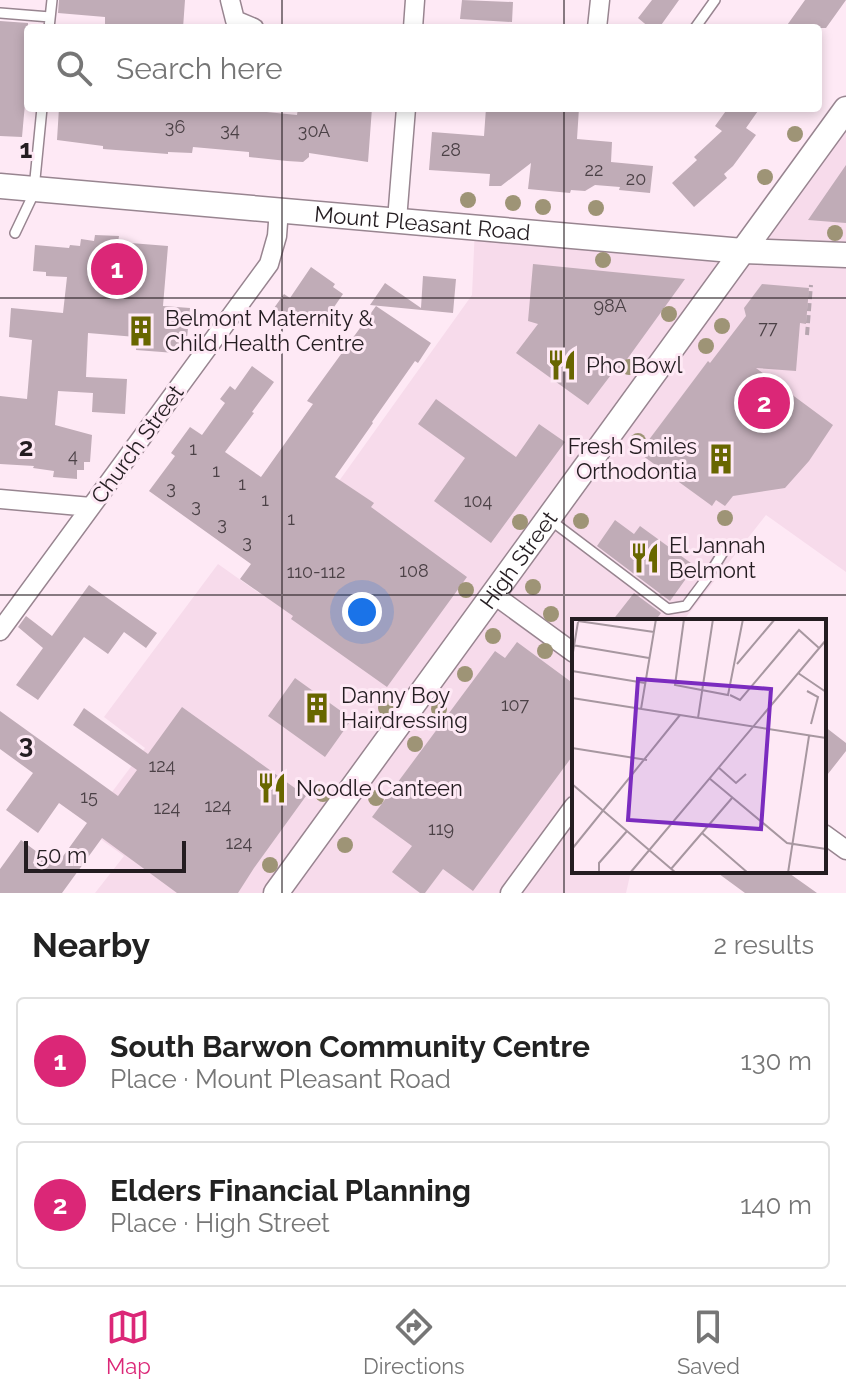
<!DOCTYPE html>
<meta charset="utf-8">
<style>
body{margin:0;font-family:Raleway,sans-serif;background:#f2f2f2;color:#222}
.scale{position:absolute;left:24px;bottom:20px;width:162px;box-sizing:border-box;padding-left:8px;border:4px solid #241d21;border-top:0;font-size:22px;line-height:28px;white-space:nowrap;color:#241d21;-webkit-text-stroke:6px #fee9f5;paint-order:stroke}
.you{position:absolute;left:362px;top:612px;width:28px;height:28px;margin:-20px;border:6px solid #fff;border-radius:50%;background:#1a73e8;box-shadow:0 0 0 12px #1a73e833}
.badge{display:grid;place-items:center;width:52px;height:52px;border-radius:50%;background:#db2777;color:#fff;font-size:26px;font-weight:700}
.pin{position:absolute;translate:-50% -50%;border:4px solid #fff;box-shadow:0 2px 8px #0006}
.list{margin:0;padding:0;list-style:none}
h2{display:flex;justify-content:space-between;align-items:center;height:104px;margin:0;padding:0 32px;font-size:34px}
h2 small{font-size:26px;font-weight:400;color:#767676}
.list li{display:grid;grid-template-columns:52px 1fr auto;gap:24px;align-items:center;box-sizing:border-box;height:128px;margin:0 16px 16px;padding:0 16px;border:2px solid #e0e0e0;border-radius:8px}
.list b{display:block;font-size:30px;white-space:nowrap}
.list p{margin:0;font-size:26px;white-space:nowrap;color:#767676}
.list em{font-size:26px;font-style:normal;color:#767676}
.icon{flex:none;width:44px;height:44px;fill:none;stroke:currentColor;stroke-width:2;stroke-linecap:round;stroke-linejoin:round}
.map{position:relative;flex:none;width:846px;height:893px;overflow:hidden}
.search{position:absolute;background:#fff;box-shadow:0 4px 12px #0003;left:24px;right:24px;top:24px;height:88px;display:flex;align-items:center;gap:20px;box-sizing:border-box;padding:0 28px;border-radius:8px;color:#767676;font-size:30px}
.sheet{height:392px;background:#fff}
nav{display:flex;justify-content:space-around;align-items:center;box-sizing:border-box;height:112px;border-top:2px solid #e0e0e0;background:#fff;font-size:22px;color:#767676}
nav a{display:grid;justify-items:center;gap:4px}
nav .on{color:#db2777}
.map>svg:first-child{display:block}
</style>
<div class="map">
<svg width="846" height="893" viewBox="0 0 846 893">
<rect width="100%" height="100%" fill="#fee9f5"/>
<path fill="#f7dbeb" d="M 846,109 L 846,572 L 766,515 L 683,621 L 574,621 L 574,871 L 631,871 L 626,893 L 95,893 L 124,856 L 85,828 L 145,748 L 104,717 L 218,564 L 259,593 L 472,295 L 475,227 L 742,251 Z"/>
<path fill="#c0acb7" d="M 59,0 L 185,0 L 183,28 L 105,26 L 105,17 L 58,13 Z
M 462,0 L 513,2 L 512,22 L 460,19 Z
M 652,0 L 679,0 L 659,28 L 650,28 L 638,18 Z
M 805,0 L 846,0 L 826,28 L 785,28 Z
M 0,21 L 28,23 L 28,70 L 22,137 L 0,136 Z
M 59,108 L 247,108 L 247,110 L 297,115 L 298,108 L 372,108 L 368,162 L 309,153 L 309,157 L 303,162 L 287,161 L 249,157 L 249,152 L 193,147 L 192,153 L 168,152 L 168,154 L 103,149 L 103,146 L 57,140 Z
M 486,108 L 579,108 L 577,139 L 612,142 L 611,162 L 653,166 L 650,193 L 619,190 L 620,187 L 595,185 L 585,191 L 571,190 L 570,193 L 528,189 L 531,163 L 501,186 L 489,186 L 490,174 L 429,170 L 432,132 L 484,136 Z
M 728,108 L 760,108 L 746,128 L 756,135 L 733,166 L 724,174 L 727,178 L 694,207 L 672,183 L 697,160 L 694,157 L 722,131 L 715,126 Z
M 846,165 L 846,223 L 808,220 Z
M 95,235 L 119,236 L 118,242 L 168,246 L 163,306 L 190,308 L 187,338 L 182,337 L 181,347 L 176,347 L 175,353 L 136,350 L 136,337 L 88,333 L 86,377 L 127,379 L 125,414 L 92,412 L 93,393 L 58,391 L 55,425 L 92,435 L 90,462 L 84,462 L 84,470 L 77,470 L 77,479 L 53,477 L 54,471 L 33,468 L 34,466 L 0,464 L 0,396 L 27,399 L 32,340 L 9,337 L 11,308 L 63,313 L 67,277 L 46,276 L 46,272 L 33,271 L 35,245 L 69,248 L 70,245 L 80,246 L 81,239 L 94,241 Z
M 533,264 L 613,272 L 685,279 L 620,369 L 617,367 L 588,405 L 516,353 L 538,324 L 528,321 Z
M 311,267 L 335,284 L 333,287 L 343,294 L 321,326 L 300,312 L 294,321 L 274,308 L 284,294 L 290,298 Z
M 423,276 L 456,279 L 453,313 L 370,305 L 385,283 L 421,308 Z
M 762,284 L 809,288 L 806,324 L 800,323 L 796,371 L 756,368 L 833,425 L 809,461 L 785,488 L 733,496 L 725,506 L 716,500 L 712,506 L 639,453 L 708,361 L 710,363 L 746,316 L 744,308 Z
M 376,306 L 431,343 L 418,363 L 415,361 L 372,422 L 373,423 L 335,477 L 374,503 L 371,507 L 467,577 L 387,687 L 291,619 L 293,616 L 240,579 L 251,564 L 149,491 L 175,456 L 171,453 L 190,427 L 202,435 L 225,403 L 220,399 L 230,386 L 235,390 L 252,366 L 274,382 L 252,412 L 254,413 L 225,452 L 261,477 L 313,404 L 307,401 Z
M 436,399 L 516,457 L 539,424 L 565,442 L 491,543 L 434,501 L 465,458 L 418,424 Z
M 615,520 L 634,534 L 640,526 L 695,566 L 670,601 L 597,546 Z
M 89,585 L 157,633 L 146,648 L 124,632 L 108,654 L 84,637 L 38,700 L 16,685 L 43,648 L 18,627 L 26,616 L 52,636 Z
M 634,593 L 661,613 L 655,621 L 612,621 Z
M 517,642 L 574,684 L 574,754 L 473,891 L 443,869 L 425,893 L 420,893 L 392,872 L 412,846 L 372,817 L 495,651 L 505,658 Z
M 295,678 L 352,719 L 325,757 L 268,716 Z
M 182,707 L 306,796 L 254,868 L 238,893 L 177,893 L 102,838 L 62,893 L 0,893 L 0,869 L 21,840 L 56,866 L 87,823 L 59,803 L 38,833 L 6,810 L 33,773 L 0,749 L 0,711 L 118,796 L 137,770 L 73,725 L 84,708 L 148,754 Z
M 824,726 L 846,743 L 846,751 L 824,779 Z
M 715,871 L 786,871 L 817,893 L 745,893 Z"/>
<g fill="none" stroke-linecap="round" stroke-linejoin="round">
<g stroke="#988590" stroke-width="12">
<path id="lane" d="M 0,13 L 50,17
M 49,28 L 52,0
M 695,28 L 715,0
M 34,189 L 42,108
M 15,233 L 34,193
M 549,519 L 668,609 L 686,606 L 707,578 L 725,549"/>
</g>
<g stroke="#988590" stroke-width="21">
<path id="street" d="M 230,0 L 235,20 L 254,28
M 413,28 L 415,0
M 597,28 L 600,0
M 397,220 L 406,108
M 0,499 L 91,507
M 493,594 L 574,653
M 0,631 L 269,264 L 277,236 L 279,209
M 824,834 L 846,850
M 510,893 L 574,806"/>
</g>
<g stroke="#988590" stroke-width="27">
<g id="secondary">
<path id="s1" d="M 0,186 L 743,251 L 846,255"/>
<path id="s2" d="M 276,893 L 846,109"/>
</g>
</g>
<path stroke="#b6a5af" stroke-width="4" stroke-dasharray="8 4" stroke-linecap="butt" d="M 807,335 L 811,285"/>
<use href="#lane" stroke="#fff" stroke-width="9"/>
<use href="#street" stroke="#fff" stroke-width="18"/>
<use href="#secondary" stroke="#fff" stroke-width="24"/>
</g>
<g fill="#9e9476">
<circle cx="795" cy="134" r="8"/>
<circle cx="765" cy="177" r="8"/>
<circle cx="468" cy="200" r="8"/>
<circle cx="513" cy="203" r="8"/>
<circle cx="543" cy="207" r="8"/>
<circle cx="596" cy="208" r="8"/>
<circle cx="835" cy="233" r="8"/>
<circle cx="603" cy="260" r="8"/>
<circle cx="669" cy="314" r="8"/>
<circle cx="722" cy="326" r="8"/>
<circle cx="706" cy="346" r="8"/>
<circle cx="629" cy="367" r="8"/>
<circle cx="638" cy="441" r="8"/>
<circle cx="725" cy="518" r="8"/>
<circle cx="581" cy="521" r="8"/>
<circle cx="520" cy="522" r="8"/>
<circle cx="533" cy="587" r="8"/>
<circle cx="466" cy="590" r="8"/>
<circle cx="551" cy="614" r="8"/>
<circle cx="493" cy="636" r="8"/>
<circle cx="545" cy="651" r="8"/>
<circle cx="465" cy="674" r="8"/>
<circle cx="386" cy="708" r="8"/>
<circle cx="439" cy="709" r="8"/>
<circle cx="415" cy="744" r="8"/>
<circle cx="323" cy="794" r="8"/>
<circle cx="376" cy="798" r="8"/>
<circle cx="345" cy="845" r="8"/>
<circle cx="270" cy="865" r="8"/>
</g>
<path fill="none" stroke="#241d21" stroke-width="2" stroke-opacity="0.55" d="M 282,0 L 282,28M 564,0 L 564,28M 282,108 L 282,893M 564,108 L 564,893M 0,298 L 846,298M 0,595 L 846,595"/>
<defs>
<g id="building-bare" transform="scale(2.4)"><path d="M-4-6H4V6H1V3H-1V6H-4ZM-2.5-4.3h1.7v1.8h-1.7ZM.8-4.3h1.7v1.8H.8ZM-2.5-1h1.7V.8h-1.7ZM.8-1h1.7V.8H.8Z" fill="#686600" stroke="#fee9f5" stroke-width="2.5" paint-order="stroke"/></g>
<g id="restaurant-bare" transform="scale(2.4)"><path d="M-5-6h1v4h1v-4h1v4h1v-4h1v5L-1.5 .5V6h-2V.5L-5-1ZM5-6V6H3V1.5H1.5Q1.5-4 5-6Z" fill="#686600" stroke="#fee9f5" stroke-width="2.5" paint-order="stroke"/></g>
</defs>
<g fill-rule="evenodd">
<use href="#building-bare" x="141" y="331"/>
<use href="#restaurant-bare" x="562" y="365"/>
<use href="#building-bare" x="721" y="459"/>
<use href="#restaurant-bare" x="645" y="558"/>
<use href="#building-bare" x="317" y="708"/>
<use href="#restaurant-bare" x="272" y="788"/>
</g>
<g text-anchor="middle" stroke-width="6" stroke-linejoin="round" paint-order="stroke">
<g font-size="18" fill="#4b4146">
<text x="175" y="133">36</text>
<text x="230" y="136">34</text>
<text x="314" y="137">30A</text>
<text x="451" y="156">28</text>
<text x="594" y="176">22</text>
<text x="636" y="185">20</text>
<text x="610" y="312">98A</text>
<text x="768" y="334">77</text>
<text x="193" y="455">1</text>
<text x="73" y="462">4</text>
<text x="216" y="477">1</text>
<text x="242" y="490">1</text>
<text x="171" y="494">3</text>
<text x="265" y="506">1</text>
<text x="478" y="507">104</text>
<text x="196" y="512">3</text>
<text x="291" y="525">1</text>
<text x="222" y="530">3</text>
<text x="247" y="548">3</text>
<text x="414" y="577">108</text>
<text x="316" y="578">110-112</text>
<text x="515" y="711">107</text>
<text x="162" y="772">124</text>
<text x="89" y="803">15</text>
<text x="218" y="812">124</text>
<text x="167" y="814">124</text>
<text x="441" y="835">119</text>
<text x="239" y="849">124</text>
</g>
<g font-size="22" fill="#241d21" stroke="#fee9f5">
<text dy="8" stroke="none"><textPath href="#s1" startOffset="424">Mount Pleasant Road</textPath></text>
<text transform="translate(137 444) rotate(-54)" y="8">Church Street</text>
<text dy="8" stroke="none"><textPath href="#s2" startOffset="412">High Street</textPath></text>
</g>
<g font-size="22" fill="#241d21" stroke="#fee9f5" text-anchor="start">
<text x="165" y="326">Belmont Maternity &amp;<tspan x="165" dy="25">Child Health Centre</tspan></text>
<text x="586" y="373">Pho Bowl</text>
<text x="697" y="454" text-anchor="end">Fresh Smiles<tspan x="697" dy="25">Orthodontia</tspan></text>
<text x="669" y="553">El Jannah<tspan x="669" dy="25">Belmont</tspan></text>
<text x="341" y="703">Danny Boy<tspan x="341" dy="25">Hairdressing</tspan></text>
<text x="296" y="796">Noodle Canteen</text>
</g>
</g>
<g transform="translate(572 619)">
<rect width="254" height="254" fill="#fee9f5"/>
<path fill="none" stroke="#a797a0" stroke-width="2" d="M 112,0 L 103,66 L 156,76 L 171,0M 6,2 L 82,13M 0,26 L 77,39M 0,39 L 6,3M 165,45 L 203,0M 0,52 L 73,64M 226,54 L 254,73M 235,72 L 246,78 L 239,105M 158,76 L 168,81 L 227,11 L 247,29M 0,79 L 254,119M 69,90 L 84,0M 126,99 L 141,0M 0,129 L 75,141M 146,148 L 164,164 L 174,155M 137,159 L 215,224 L 254,230M 0,165 L 104,254M 130,214 L 176,254M 0,230 L 108,96M 99,250 L 160,179M 27,253 L 27,244 L 55,212M 58,254 L 254,21M 216,254 L 237,117"/>
<path fill="#7b2cbf" fill-opacity="0.15" stroke="#7b2cbf" stroke-width="4" d="M 66,60 L 199,70 L 189,210 L 56,201 Z"/>
<rect width="254" height="254" fill="none" stroke="#241d21" stroke-width="4"/>
</g>
<g font-size="26" text-anchor="middle" font-weight="bold" fill="#241d21" stroke="#fee9f5" stroke-width="6" stroke-linejoin="round" paint-order="stroke">
<text x="26" y="158">1</text>
<text x="26" y="456">2</text>
<text x="26" y="753">3</text>
</g>
</svg>
<div class="scale">50 m</div>
<div class="you"></div>
<div class="pin badge" style="left:117px;top:269px">1</div>
<div class="pin badge" style="left:764px;top:403px">2</div>
<div class="search"><svg class="icon" aria-label="search" viewBox="0 0 24 24"><circle cx="10" cy="10" r="6"/><path d="M15 15l6 6"/></svg>Search here</div>
</div>
<section class="sheet">
<h2>Nearby<small>2 results</small></h2>
<ul class="list">
<li><span class="badge">1</span><div><b>South Barwon Community Centre</b><p>Place · Mount Pleasant Road</p></div><em>130 m</em></li>
<li><span class="badge">2</span><div><b>Elders Financial Planning</b><p>Place · High Street</p></div><em>140 m</em></li>
</ul>
</section>
<nav>
<a class="on"><svg class="icon" aria-label="map" viewBox="0 0 24 24"><path d="M3 6l6-2 6 2 6-2v14l-6 2-6-2-6 2zM9 4v14M15 6v14"/></svg>Map</a>
<a><svg class="icon" aria-label="directions" viewBox="0 0 24 24"><path d="M12 3l9 9-9 9-9-9zM9 14v-3h6M13 9l2 2-2 2"/></svg>Directions</a>
<a><svg class="icon" aria-label="saved" viewBox="0 0 24 24"><path d="M7 4h10v16l-5-4-5 4z"/></svg>Saved</a>
</nav>
